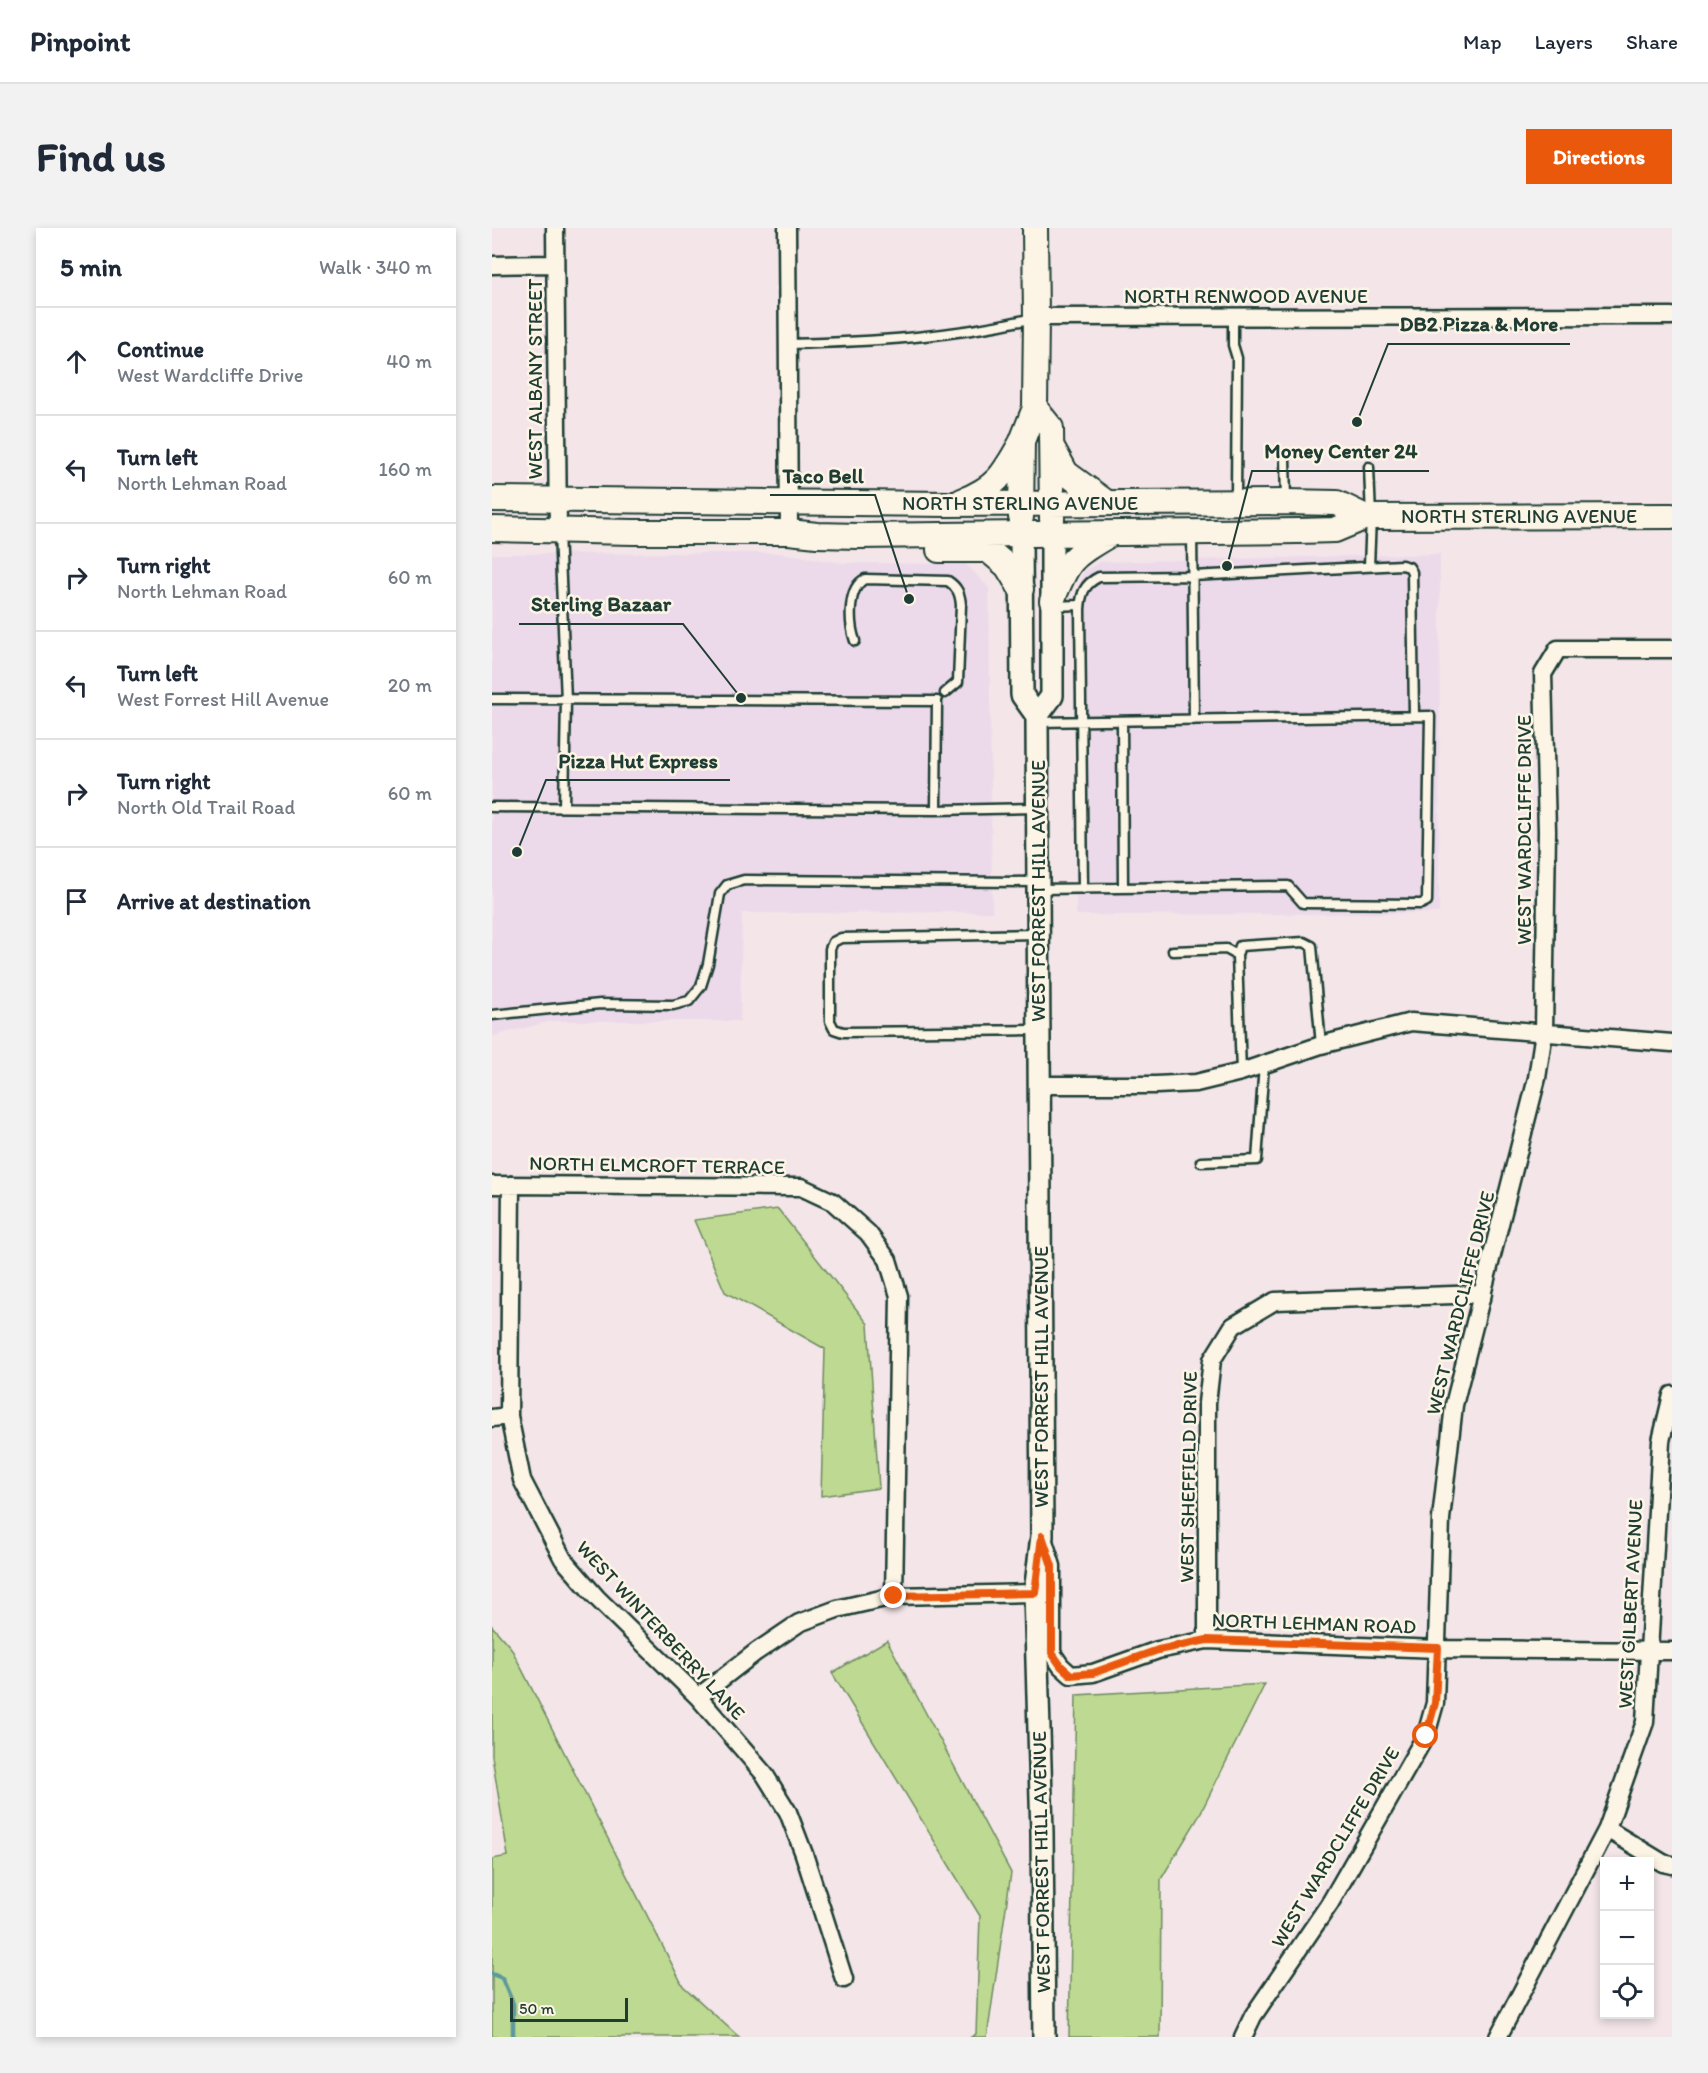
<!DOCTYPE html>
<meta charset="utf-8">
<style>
body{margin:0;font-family:Itim,sans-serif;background:#f2f2f3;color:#1f2937}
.controls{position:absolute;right:18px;bottom:18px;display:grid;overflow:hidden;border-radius:0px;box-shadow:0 3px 9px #0003}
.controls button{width:54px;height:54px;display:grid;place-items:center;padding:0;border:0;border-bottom:2px solid #e0e1e3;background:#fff;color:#1f2937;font:30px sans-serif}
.scale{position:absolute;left:18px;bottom:15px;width:118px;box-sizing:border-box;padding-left:6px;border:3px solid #1f3d34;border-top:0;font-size:16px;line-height:21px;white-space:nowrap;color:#1f3d34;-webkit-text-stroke:4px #fcf5e5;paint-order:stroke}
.stop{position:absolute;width:18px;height:18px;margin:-14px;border:4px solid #ea580c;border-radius:50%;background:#fff}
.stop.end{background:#ea580c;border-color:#fff;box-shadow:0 2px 6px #0008}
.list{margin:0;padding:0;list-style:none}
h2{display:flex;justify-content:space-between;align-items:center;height:78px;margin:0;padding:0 24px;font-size:26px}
h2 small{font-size:20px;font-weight:400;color:#747a83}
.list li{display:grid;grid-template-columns:39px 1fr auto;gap:18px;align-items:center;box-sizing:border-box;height:108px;padding:0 24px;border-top:2px solid #e0e1e3}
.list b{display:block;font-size:22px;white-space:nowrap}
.list p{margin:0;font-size:20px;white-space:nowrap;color:#747a83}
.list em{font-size:20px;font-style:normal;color:#747a83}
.icon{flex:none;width:33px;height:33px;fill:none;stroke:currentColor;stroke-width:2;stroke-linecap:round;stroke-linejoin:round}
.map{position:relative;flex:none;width:1180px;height:1809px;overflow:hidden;border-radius:0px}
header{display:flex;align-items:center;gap:36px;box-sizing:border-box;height:84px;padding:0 30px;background:#fff;border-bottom:2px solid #e0e1e3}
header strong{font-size:28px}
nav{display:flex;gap:33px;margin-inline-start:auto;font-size:21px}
.intro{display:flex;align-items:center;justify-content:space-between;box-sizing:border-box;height:144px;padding:0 36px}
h1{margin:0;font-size:42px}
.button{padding:15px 27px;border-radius:0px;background:#ea580c;color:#fff;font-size:21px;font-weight:700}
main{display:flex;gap:36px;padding:0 36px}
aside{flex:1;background:#fff;border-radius:0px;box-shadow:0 3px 9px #0003}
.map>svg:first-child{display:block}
</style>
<header>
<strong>Pinpoint</strong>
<nav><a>Map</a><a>Layers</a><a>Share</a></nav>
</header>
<div class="intro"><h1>Find us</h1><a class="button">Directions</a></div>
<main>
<aside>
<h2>5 min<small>Walk · 340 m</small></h2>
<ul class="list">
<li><svg class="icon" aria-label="ahead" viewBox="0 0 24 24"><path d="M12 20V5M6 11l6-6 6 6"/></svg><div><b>Continue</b><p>West Wardcliffe Drive</p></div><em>40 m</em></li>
<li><svg class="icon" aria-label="left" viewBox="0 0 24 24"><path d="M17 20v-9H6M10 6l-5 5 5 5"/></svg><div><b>Turn left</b><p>North Lehman Road</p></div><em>160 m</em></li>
<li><svg class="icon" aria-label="right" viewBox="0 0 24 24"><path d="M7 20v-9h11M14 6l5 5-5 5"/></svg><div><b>Turn right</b><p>North Lehman Road</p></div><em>60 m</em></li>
<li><svg class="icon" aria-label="left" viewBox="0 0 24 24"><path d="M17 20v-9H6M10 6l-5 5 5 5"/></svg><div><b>Turn left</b><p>West Forrest Hill Avenue</p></div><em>20 m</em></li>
<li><svg class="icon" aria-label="right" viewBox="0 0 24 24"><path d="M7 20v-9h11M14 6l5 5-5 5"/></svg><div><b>Turn right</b><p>North Old Trail Road</p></div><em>60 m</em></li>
<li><svg class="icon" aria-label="arrive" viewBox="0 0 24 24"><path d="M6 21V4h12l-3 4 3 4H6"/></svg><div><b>Arrive at destination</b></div></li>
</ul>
</aside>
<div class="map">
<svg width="1180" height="1809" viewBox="0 0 1180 1809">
<rect width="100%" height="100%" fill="#f3e5e8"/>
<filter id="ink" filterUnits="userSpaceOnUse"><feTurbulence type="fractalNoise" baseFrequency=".0167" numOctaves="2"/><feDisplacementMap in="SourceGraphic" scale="12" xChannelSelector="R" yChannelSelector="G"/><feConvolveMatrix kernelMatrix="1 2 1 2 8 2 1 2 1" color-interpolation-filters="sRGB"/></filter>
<g filter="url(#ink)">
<path fill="#ecdaea" d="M 288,325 L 351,335 L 474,336 L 497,360 L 500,684 L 250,685 L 248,793 L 61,793 L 0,808 L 0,326 Z
M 948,326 L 947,685 L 584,687 L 582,384 L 591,344 L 608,334 Z"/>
<path fill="#bed991" stroke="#6e8b62" stroke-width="1.5" d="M 286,981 L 376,1096 L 387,1260 L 329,1268 L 333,1121 L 233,1064 L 202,992 Z
M 0,1398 L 19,1420 L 191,1758 L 247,1809 L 0,1809 L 0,1631 L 16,1628 L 0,1528 Z
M 395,1412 L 519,1645 L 495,1809 L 479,1809 L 484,1806 L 488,1688 L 340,1445 Z
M 773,1456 L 706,1590 L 669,1651 L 668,1809 L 577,1809 L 584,1467 Z"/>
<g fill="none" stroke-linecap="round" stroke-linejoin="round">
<path stroke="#5d999c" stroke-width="4.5" d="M 0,1746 L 10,1750 L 21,1776 L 21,1808 L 23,1809"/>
<g stroke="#1f3d34" stroke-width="13">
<path id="service" d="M 741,89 L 741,117 L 745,130 L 744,271
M 297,116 C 377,114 463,109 541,90
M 793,230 L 794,273
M 67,304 L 74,472 L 72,579
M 700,305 L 702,492
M 877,338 L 879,289 L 877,239
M 560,378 L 588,377
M 363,413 C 357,396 355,360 373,351 L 456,353 C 465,359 468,365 469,377 L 466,454 L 453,465
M 0,471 L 445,473 L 444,582
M 630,493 L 631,660
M 545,494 L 938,488 L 935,673 L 929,676 L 811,675 L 796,658 L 547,661
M 0,579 L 444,582 L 545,580
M 591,661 L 588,381 C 589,366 592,356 607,349 L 700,348 L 910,337 L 917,339 L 920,344 L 922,488
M 681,723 L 734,721 L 745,727
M 0,787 L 108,776 L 181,777 L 197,773 L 209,758 L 216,736 L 228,666 L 235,657 L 252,652 L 544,654
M 546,802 L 351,804 L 342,801 L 338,793 L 338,721 L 341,714 L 349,710 L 546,706
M 749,844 L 745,727 L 748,718 L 812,714 L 820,718 L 829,817
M 709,934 L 765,932 L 772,836"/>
</g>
<g stroke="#1f3d34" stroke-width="21">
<path id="minor" d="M 63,0 L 66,302
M 295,0 L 297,304
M 0,37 L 63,36
M 544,89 L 1180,88
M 548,857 L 664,857 L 704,855 L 749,844 L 829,817 L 919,794 L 1180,815
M 0,957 L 309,959 L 341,974 L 376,1005 L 396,1032 L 407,1068 L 402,1368
M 19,957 L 17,1188 L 30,1252 L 71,1331 L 105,1370 L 206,1469 L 273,1547 L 296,1584 L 312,1626 L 352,1751
M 0,1190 L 17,1188
M 551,1310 L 560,1338 L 560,1425 L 569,1438 L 579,1447 L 601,1445 L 666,1422 L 715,1412 L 946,1421 L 1180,1423
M 715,1412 L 715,1175 L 720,1132 L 741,1098 L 783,1073 L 991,1066
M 206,1469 L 264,1424 L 307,1395 L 345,1381 L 402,1368 L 543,1365
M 1115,1601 L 1171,1635 L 1180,1637
M 751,1809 L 761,1788 L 838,1675 L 934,1507 L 943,1475 L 949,1291 L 962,1177 L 1045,850 L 1052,804 L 1055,603 L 1051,446 L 1066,421 L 1180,421
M 1006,1809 L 1115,1601 L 1153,1494 L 1169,1213 L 1180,1167"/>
</g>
<g stroke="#1f3d34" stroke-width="26">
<path id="tertiary" d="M 529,306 L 530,467 L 545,488 L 545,494 L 550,1308 L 543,1365 L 550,1605 L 552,1809
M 545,488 L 560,468 L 560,306"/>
</g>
<g stroke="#1f3d34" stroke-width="28">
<path id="secondary" d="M 543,180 L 559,200 L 560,291
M 561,221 L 574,245 L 615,275
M 0,271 L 456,276 L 794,274 L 845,275 L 874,289
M 470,273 C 505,259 511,247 529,215
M 529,289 L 530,213 L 543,180 L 544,89 L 543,0
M 0,301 L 141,304 L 297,304 L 325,307 L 366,308 L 806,303 L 843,302 L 874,289 L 1180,288
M 447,322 L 496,322 L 515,338 L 529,361
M 560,373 C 576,332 579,329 617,307"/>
</g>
<use href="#service" stroke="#fcf5e5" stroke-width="8"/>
<use href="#minor" stroke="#fcf5e5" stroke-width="16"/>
<use href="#tertiary" stroke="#fcf5e5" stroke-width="21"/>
<use href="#secondary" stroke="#fcf5e5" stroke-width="24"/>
</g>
</g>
<g fill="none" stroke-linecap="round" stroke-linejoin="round" filter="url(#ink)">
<path stroke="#ea580c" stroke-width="8" d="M 402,1368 L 543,1365 L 550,1308 L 560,1338 L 560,1425 L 569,1438 L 579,1447 L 601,1445 L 666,1422 L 715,1412 L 946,1420 L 943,1475 L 934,1508"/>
</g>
<g text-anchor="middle" stroke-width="5" stroke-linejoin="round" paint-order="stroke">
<g font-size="20" fill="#1f3d34" stroke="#fcf5e5">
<text x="754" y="75">NORTH RENWOOD AVENUE</text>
<text transform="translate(43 151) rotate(-90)" y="7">WEST ALBANY STREET</text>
<text x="528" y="282">NORTH STERLING AVENUE</text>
<text x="1027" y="295">NORTH STERLING AVENUE</text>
<text transform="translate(1032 602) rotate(-90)" y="7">WEST WARDCLIFFE DRIVE</text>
<text transform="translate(546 663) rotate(-90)" y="7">WEST FORREST HILL AVENUE</text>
<text transform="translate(165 937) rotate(1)" y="7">NORTH ELMCROFT TERRACE</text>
<text transform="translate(968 1075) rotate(-76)" y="7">WEST WARDCLIFFE DRIVE</text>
<text transform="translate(549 1149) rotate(-90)" y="7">WEST FORREST HILL AVENUE</text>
<text transform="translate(696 1249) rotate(-89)" y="7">WEST SHEFFIELD DRIVE</text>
<text transform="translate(1138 1376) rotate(-87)" y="7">WEST GILBERT AVENUE</text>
<text transform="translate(822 1395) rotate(2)" y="7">NORTH LEHMAN ROAD</text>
<text transform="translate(169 1402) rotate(47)" y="7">WEST WINTERBERRY LANE</text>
<text transform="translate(843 1619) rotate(-59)" y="7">WEST WARDCLIFFE DRIVE</text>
<text transform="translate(549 1634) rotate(-91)" y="7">WEST FORREST HILL AVENUE</text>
</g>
</g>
<path fill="none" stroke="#1f3d34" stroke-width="2" d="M865 194L896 116H1078M735 338L760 243H937M417 371L383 267H278M249 470L191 396H27M25 624L54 552H238"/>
<g fill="#1f3d34" stroke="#fcf5e5" stroke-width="2">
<circle cx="865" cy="194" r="6"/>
<circle cx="735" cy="338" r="6"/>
<circle cx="417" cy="371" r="6"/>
<circle cx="249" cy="470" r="6"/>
<circle cx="25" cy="624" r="6"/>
</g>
<g font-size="21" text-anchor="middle" font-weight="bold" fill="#1f3d34" stroke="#fcf5e5" stroke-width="5" stroke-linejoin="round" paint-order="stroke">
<text x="987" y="103">DB2 Pizza &amp; More</text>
<text x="849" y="230">Money Center 24</text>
<text x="331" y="255">Taco Bell</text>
<text x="109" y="383">Sterling Bazaar</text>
<text x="146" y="540">Pizza Hut Express</text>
</g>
</svg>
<div class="controls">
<button>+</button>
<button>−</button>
<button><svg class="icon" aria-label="locate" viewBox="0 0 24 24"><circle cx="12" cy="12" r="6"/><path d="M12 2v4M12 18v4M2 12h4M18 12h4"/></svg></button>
</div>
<div class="scale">50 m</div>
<div class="stop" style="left:934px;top:1508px"></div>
<div class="stop end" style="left:402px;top:1368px"></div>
</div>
</main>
